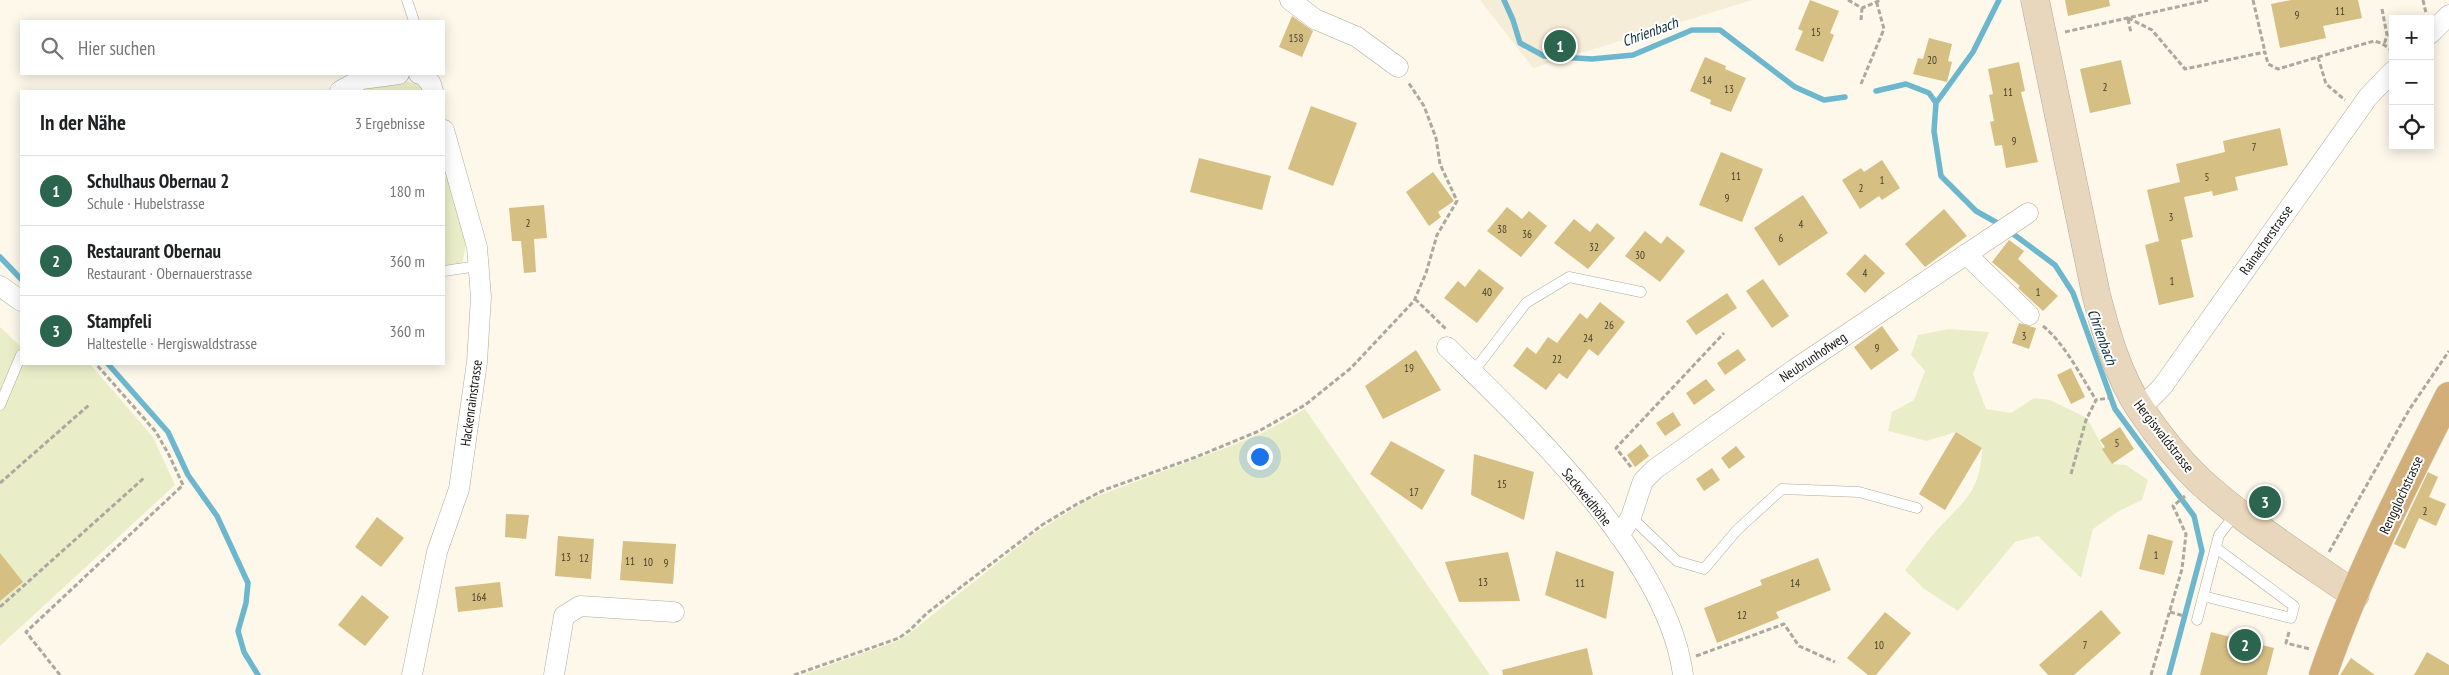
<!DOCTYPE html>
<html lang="de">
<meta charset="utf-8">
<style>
body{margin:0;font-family:"PT Sans Narrow",sans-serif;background:#f6f6f6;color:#202124}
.controls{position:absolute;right:15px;top:15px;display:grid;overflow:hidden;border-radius:0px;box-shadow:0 2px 12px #0003}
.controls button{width:45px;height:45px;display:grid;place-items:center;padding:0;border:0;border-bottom:1px solid #e0e0e0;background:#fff;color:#202124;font:25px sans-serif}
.you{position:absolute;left:1259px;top:456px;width:18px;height:18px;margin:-12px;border:4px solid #fff;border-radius:50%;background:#1a73e8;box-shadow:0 0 0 8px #1a73e833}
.badge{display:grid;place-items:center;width:32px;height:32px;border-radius:50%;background:#2b654e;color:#fff;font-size:16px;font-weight:700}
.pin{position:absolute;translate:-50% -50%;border:2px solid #fff;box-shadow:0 1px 5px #0006}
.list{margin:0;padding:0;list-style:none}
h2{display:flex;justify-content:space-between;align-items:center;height:65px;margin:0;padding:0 20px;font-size:21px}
h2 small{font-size:16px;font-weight:400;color:#757577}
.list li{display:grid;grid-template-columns:32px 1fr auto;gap:15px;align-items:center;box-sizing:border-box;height:70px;padding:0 20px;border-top:1px solid #e0e0e0}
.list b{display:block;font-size:19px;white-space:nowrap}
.list p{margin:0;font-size:16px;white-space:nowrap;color:#757577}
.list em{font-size:16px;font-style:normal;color:#757577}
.icon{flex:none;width:28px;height:28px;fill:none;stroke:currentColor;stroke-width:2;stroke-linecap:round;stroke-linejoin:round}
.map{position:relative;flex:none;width:2449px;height:675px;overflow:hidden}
.search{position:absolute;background:#fff;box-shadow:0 2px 12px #0003;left:20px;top:20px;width:425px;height:55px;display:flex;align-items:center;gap:12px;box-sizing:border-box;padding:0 18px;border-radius:0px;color:#757577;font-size:19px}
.panel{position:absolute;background:#fff;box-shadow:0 2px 12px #0003;left:20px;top:90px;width:425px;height:275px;border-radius:0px}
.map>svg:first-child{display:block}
</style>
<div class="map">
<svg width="2449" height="675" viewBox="0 0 2449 675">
<rect width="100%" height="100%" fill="#fdf8ea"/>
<path fill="#f5edd8" d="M 1480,0 L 1752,0 L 1533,68 Z"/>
<path fill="#eaeec8" d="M 398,79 L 421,86 L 427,91 L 357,91 L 361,86 Z
M 452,175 L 469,228 L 462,264 L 444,270 L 444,178 Z
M 0,327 L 21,347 L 21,364 L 90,364 L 153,437 L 175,485 L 0,646 Z
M 1949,329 L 1989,332 L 1973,374 L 1986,409 L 2011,413 L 2034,398 L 2050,400 L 2087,418 L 2112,464 L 2126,465 L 2148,480 L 2142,500 L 2119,511 L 2093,529 L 2081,578 L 2038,536 L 2015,542 L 1958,611 L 1923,588 L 1905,570 C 1916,557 1925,543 1937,530 C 1964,500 1980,494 1982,448 L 1956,432 L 1927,441 L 1888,431 L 1892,412 L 1914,400 L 1925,371 L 1911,355 L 1918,335 Z
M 1305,409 L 1490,675 L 802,675 L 897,641 L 906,636 L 1035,533 L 1087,500 L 1233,445 L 1264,432 Z"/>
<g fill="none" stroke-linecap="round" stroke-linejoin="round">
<path stroke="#6cb7cd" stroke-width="5.5" d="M 1504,0 L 1513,20 L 1520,43 L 1544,56 L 1592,59 L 1633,55 L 1692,30 L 1720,30 L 1795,87 L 1824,100 L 1845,97
M 1876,91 L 1906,84 L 1929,93 L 1936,103 L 1934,131 L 1941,176 L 1976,211 L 2001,225 L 2055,265 L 2073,293 L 2115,409 L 2194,516 L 2202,551 L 2169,675
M 1936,103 L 1973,52 L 1999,0
M 0,257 L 21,279
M 108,364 L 168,432 L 188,475 L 217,516 L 248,583 L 246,603 L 238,631 L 244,652 L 258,675"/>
</g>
<path fill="#d5bf83" d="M 1810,0 L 1839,11 L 1830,33 L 1834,35 L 1823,62 L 1795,50 L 1803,31 L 1798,29 Z
M 2065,0 L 2109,0 L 2110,6 L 2068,16 Z
M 2291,0 L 2358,0 L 2362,18 L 2323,26 L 2326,38 L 2280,48 L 2271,4 Z
M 1292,16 L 1313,31 L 1302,57 L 1279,47 Z
M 1929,38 L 1952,44 L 1948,61 L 1952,62 L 1947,82 L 1913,74 L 1918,58 L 1923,59 Z
M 1705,57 L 1726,66 L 1725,69 L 1746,78 L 1731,112 L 1710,104 L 1711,100 L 1690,91 Z
M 2121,60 L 2131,104 L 2090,113 L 2080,69 Z
M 2019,62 L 2025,91 L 2021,92 L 2038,162 L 2006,168 L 2002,145 L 1995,146 L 1990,122 L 1994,121 L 1989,95 L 1993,94 L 1988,69 Z
M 1311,106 L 1357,123 L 1333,186 L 1288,169 Z
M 2280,128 L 2288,165 L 2235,177 L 2238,190 L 2213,196 L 2212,191 L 2184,197 L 2193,237 L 2181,240 L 2194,297 L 2159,305 L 2145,245 L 2159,241 L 2147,190 L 2180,182 L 2176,164 L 2225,152 L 2223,141 Z
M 1721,152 L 1763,169 L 1742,222 L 1699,205 Z
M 1199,158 L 1271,176 L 1262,210 L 1190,192 Z
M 1882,160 L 1900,188 L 1882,200 L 1879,196 L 1860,209 L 1842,180 L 1861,168 L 1864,172 Z
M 1433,172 L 1454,201 L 1438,212 L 1441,217 L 1429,226 L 1406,192 Z
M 1803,195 L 1828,233 L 1779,266 L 1754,228 Z
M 544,205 L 547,238 L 534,239 L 536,272 L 524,273 L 521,241 L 512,241 L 509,208 Z
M 1507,207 L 1522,219 L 1529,211 L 1547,226 L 1521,257 L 1487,231 Z
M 1944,209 L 1967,236 L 1925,267 L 1905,244 Z
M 1574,219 L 1590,232 L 1597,223 L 1615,238 L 1588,269 L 1554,243 Z
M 1645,231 L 1661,244 L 1667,236 L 1685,251 L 1660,282 L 1625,256 Z
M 2009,240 L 2024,251 L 2018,259 L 2058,296 L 2043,311 L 2018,288 L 2020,286 L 1992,262 Z
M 1865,254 L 1885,273 L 1865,293 L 1846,274 Z
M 1479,269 L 1504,288 L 1477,323 L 1444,298 L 1458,281 L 1465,287 Z
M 1763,279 L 1789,316 L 1772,328 L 1746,291 Z
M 1727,293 L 1737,308 L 1696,335 L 1686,321 Z
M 1600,302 L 1625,322 L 1598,356 L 1589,349 L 1567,379 L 1559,373 L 1546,390 L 1513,366 L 1527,347 L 1536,354 L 1548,337 L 1557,343 L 1580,313 L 1587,319 Z
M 2019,323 L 2036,328 L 2029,349 L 2012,343 Z
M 1882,326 L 1899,350 L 1871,370 L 1854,347 Z
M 1738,349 L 1746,360 L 1725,375 L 1717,363 Z
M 1416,350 L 1441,390 L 1383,419 L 1365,386 Z
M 2071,368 L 2085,397 L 2071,404 L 2057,375 Z
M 1706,379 L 1715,390 L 1694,405 L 1686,393 Z
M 1673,412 L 1681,425 L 1665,436 L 1656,423 Z
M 2120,427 L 2134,449 L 2112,464 L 2102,449 L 2105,447 L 2100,440 Z
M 1956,432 L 1982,448 L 1945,510 L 1919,494 Z
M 1391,441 L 1445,470 L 1422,510 L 1370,474 Z
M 1641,444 L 1649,456 L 1635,467 L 1627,455 Z
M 1736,446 L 1745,457 L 1729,469 L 1721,458 Z
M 1474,454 L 1534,472 L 1524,520 L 1471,495 Z
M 1712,468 L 1720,480 L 1704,491 L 1696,479 Z
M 2428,472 L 2438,477 L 2429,497 L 2446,504 L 2436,526 L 2419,518 L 2405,549 L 2394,544 Z
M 506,514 L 529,515 L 526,539 L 505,537 Z
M 377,517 L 404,538 L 381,567 L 355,547 Z
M 2148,534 L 2173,541 L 2164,575 L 2139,569 Z
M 558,536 L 594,539 L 591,579 L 555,576 Z
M 623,541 L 676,544 L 673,584 L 620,580 Z
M 1556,551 L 1614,572 L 1606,619 L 1545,595 Z
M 1508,552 L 1520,601 L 1459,602 L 1445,562 Z
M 0,553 L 23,582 L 0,601 Z
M 1818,558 L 1831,590 L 1776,612 L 1779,618 L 1717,643 L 1704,608 L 1762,585 L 1760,580 Z
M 500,582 L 503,607 L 458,612 L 455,587 Z
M 362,595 L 389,617 L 365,646 L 338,625 Z
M 2101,610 L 2121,633 L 2074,675 L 2048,675 L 2039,665 Z
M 1885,612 L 1911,633 L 1876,675 L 1868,675 L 1847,658 Z
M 2211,632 L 2274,648 L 2267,675 L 2200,675 Z
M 1587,648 L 1593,675 L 1503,675 L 1502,670 Z
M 2427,652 L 2449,665 L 2449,675 L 2414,675 Z
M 2351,658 L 2375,675 L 2340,675 Z"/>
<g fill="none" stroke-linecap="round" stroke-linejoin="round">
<g stroke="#afaa9d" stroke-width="11">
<path id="lane" d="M 407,0 L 414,21
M 444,271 L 478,266
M 1473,372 L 1526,303 L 1569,277 L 1641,292
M 0,405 L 21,355
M 1631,517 L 1677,561 L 1704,569 L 1737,530 L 1782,489 L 1859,492 L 1917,508
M 2203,596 L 2291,618 L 2294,606 L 2216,548
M 2197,620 L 2219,535 L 2231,520 L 2228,511"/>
</g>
<g stroke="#afaa9d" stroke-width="21">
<path id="street" d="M 1290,0 L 1315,19 L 1357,37 L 1398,67
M 2430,34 L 2449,15
M 419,74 L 423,74 L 431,84 L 433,91
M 340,91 L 362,79 L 399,74
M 1966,254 L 2029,315
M 0,286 L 21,301
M 1447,347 C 1529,427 1668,558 1683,675
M 2140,409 L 2162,387 L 2368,97 L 2393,71
M 1619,536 L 1631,517 L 1643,481 L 1655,469 L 1795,369 L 2028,213
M 412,675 L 437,552 L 459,489 L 477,362 L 481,297 L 477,247 L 444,130
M 554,675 L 564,616 L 580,606 L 674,612"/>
</g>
<g stroke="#afaa9d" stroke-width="29">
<path id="secondary" d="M 2035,0 L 2096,294 C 2106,333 2118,376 2141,410 C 2158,435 2177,459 2199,480 C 2243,521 2305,560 2355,595"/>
</g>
<g stroke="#dad9d9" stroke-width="29">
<path id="primary" d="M 2323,675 C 2355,581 2404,485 2449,396"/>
</g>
<path stroke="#aca89e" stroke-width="3" stroke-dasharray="5 2.5" stroke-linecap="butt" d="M 1848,0 L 1862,8 L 1881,0
M 2253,0 L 2265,52
M 2423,0 L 2426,13
M 2382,9 L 2387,35 L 2384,45
M 2128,18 L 2152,30 L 2185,69 L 2265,52 L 2268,64 L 2278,69 L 2318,57 L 2326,84 L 2345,100
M 2128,19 L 2131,33
M 1861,20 L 1862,8
M 2065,32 L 2208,0
M 2318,57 L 2374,41 L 2381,43 L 2393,51
M 1861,84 L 1884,29 L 1876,0
M 1415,299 L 1446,329
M 2043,326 C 2065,344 2081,376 2096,400
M 1631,467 L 1616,448 L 1724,333
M 2071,474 L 2086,420 L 2096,400 L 2109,398
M 0,483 L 89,405
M 2329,552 L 2409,410 L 2449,351
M 0,607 L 145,477
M 2170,612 L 2184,616
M 2289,632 L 2286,643 L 2310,649
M 1696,656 L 1784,624 L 1799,646 L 1835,662
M 60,675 L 26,632 L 183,485 L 169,455 L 156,432 L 96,364
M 794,675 L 899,638 L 910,630 L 927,613 L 1042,525 L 1077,504 L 1104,490 L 1196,457 L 1259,431 L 1305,405 L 1351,368 L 1414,301 L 1426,273 L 1437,235 L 1457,201 L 1440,164 L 1436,138 L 1424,106 L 1408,82
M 2151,675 L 2182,569 L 2186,534 L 2173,506 L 2185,496"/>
<use href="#lane" stroke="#fff" stroke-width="10"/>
<use href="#street" stroke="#fff" stroke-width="20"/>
<use href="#secondary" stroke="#e8d7bc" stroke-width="28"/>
<use href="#primary" stroke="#d2af79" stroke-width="28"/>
</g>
<g text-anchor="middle" stroke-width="4" stroke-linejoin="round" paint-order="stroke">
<g font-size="11" fill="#463f2d">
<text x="2340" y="15">11</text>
<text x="2297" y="19">9</text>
<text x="1816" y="36">15</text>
<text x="1296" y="42">158</text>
<text x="1932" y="64">20</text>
<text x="1707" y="84">14</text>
<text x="2105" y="91">2</text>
<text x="1729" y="93">13</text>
<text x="2008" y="96">11</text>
<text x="2014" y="145">9</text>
<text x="2254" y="151">7</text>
<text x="1736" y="180">11</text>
<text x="2207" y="181">5</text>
<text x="1882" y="184">1</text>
<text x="1861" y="192">2</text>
<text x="1727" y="202">9</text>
<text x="2171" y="221">3</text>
<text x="528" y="227">2</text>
<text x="1801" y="228">4</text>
<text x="1502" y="233">38</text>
<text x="1527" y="238">36</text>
<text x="1781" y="242">6</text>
<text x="1594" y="251">32</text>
<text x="1640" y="259">30</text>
<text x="1865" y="277">4</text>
<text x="2172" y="285">1</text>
<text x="1487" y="296">40</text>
<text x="2038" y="296">1</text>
<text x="1609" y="329">26</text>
<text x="2024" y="340">3</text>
<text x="1588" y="342">24</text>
<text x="1877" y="352">9</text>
<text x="1557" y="363">22</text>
<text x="1409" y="372">19</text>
<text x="2117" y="447">5</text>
<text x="1502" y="488">15</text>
<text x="1414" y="496">17</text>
<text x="2425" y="515">2</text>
<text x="2156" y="559">1</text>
<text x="566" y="561">13</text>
<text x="584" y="562">12</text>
<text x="630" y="565">11</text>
<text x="648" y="566">10</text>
<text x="666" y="567">9</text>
<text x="1483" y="586">13</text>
<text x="1580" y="587">11</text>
<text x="1795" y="587">14</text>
<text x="479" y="601">164</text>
<text x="1742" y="619">12</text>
<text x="1879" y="649">10</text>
<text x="2085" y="649">7</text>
</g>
<g font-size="14" fill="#161410" stroke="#fff">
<text transform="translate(2266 240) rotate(-55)" y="5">Rainacherstrasse</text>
<text transform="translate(1813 357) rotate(-34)" y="5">Neubrunhofweg</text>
<text transform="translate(471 403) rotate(-82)" y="5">Hackenrainstrasse</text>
<text transform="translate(2164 436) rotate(52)" y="5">Hergiswaldstrasse</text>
<text transform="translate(2401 495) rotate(-65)" y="5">Rengglochstrasse</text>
<text transform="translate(1587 497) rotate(51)" y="5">Sackweidhöhe</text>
</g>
<g font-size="15" font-style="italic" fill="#0b303a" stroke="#fff">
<text transform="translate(1650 32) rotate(-20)" y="5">Chrienbach</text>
<text transform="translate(2102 337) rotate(70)" y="5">Chrienbach</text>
</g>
</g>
</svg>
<div class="controls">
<button>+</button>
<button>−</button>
<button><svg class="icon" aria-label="locate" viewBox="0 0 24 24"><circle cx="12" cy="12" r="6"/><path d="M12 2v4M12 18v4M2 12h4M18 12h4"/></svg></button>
</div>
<div class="you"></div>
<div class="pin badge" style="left:1560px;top:46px">1</div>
<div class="pin badge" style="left:2245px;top:645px">2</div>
<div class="pin badge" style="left:2265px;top:502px">3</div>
<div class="search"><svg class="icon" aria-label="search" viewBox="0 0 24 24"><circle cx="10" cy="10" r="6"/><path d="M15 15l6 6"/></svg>Hier suchen</div>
<section class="panel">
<h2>In der Nähe<small>3 Ergebnisse</small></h2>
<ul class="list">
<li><span class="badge">1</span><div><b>Schulhaus Obernau 2</b><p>Schule · Hubelstrasse</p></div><em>180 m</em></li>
<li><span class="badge">2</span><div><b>Restaurant Obernau</b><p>Restaurant · Obernauerstrasse</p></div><em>360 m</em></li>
<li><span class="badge">3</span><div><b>Stampfeli</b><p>Haltestelle · Hergiswaldstrasse</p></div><em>360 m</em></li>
</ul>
</section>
</div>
